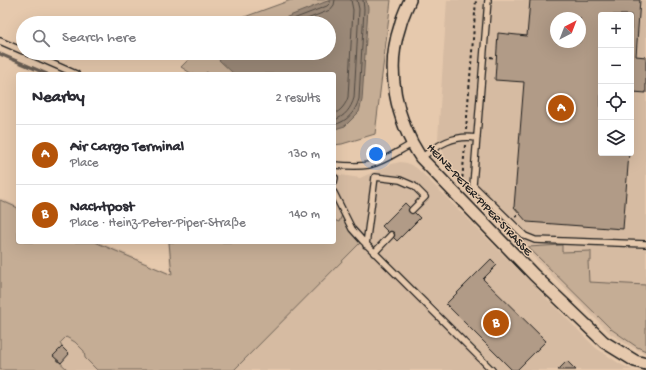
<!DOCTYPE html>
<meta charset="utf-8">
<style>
body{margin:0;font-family:"Gochi Hand",sans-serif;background:#f7f7f7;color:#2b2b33}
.controls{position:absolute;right:12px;top:12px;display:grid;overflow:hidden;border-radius:4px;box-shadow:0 4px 16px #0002}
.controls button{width:36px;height:36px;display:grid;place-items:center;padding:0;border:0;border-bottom:1px solid #e1e1e2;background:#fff;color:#2b2b33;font:20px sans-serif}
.compass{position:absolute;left:550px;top:12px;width:36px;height:36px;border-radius:50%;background:#fff;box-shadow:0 4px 16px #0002;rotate:42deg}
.you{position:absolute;left:376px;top:154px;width:14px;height:14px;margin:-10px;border:3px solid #fff;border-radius:50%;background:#1a73e8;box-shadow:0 0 0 6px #1a73e833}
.badge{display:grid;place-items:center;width:26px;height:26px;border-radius:50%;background:#b45309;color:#fff;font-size:13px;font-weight:700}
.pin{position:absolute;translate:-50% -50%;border:2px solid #fff;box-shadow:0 1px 4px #0006}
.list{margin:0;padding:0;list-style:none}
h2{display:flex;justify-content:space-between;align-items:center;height:52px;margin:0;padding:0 16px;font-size:17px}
h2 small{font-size:13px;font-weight:400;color:#7c7c81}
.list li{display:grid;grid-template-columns:26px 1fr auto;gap:12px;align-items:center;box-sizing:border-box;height:60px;padding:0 16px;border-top:1px solid #e1e1e2}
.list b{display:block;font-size:15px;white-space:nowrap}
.list p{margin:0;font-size:13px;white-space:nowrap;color:#7c7c81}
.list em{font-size:13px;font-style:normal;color:#7c7c81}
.icon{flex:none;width:22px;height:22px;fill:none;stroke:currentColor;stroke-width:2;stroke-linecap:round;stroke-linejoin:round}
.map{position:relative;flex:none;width:646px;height:370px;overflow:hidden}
.search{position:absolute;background:#fff;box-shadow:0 4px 16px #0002;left:16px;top:16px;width:320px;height:44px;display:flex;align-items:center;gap:10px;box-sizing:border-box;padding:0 14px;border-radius:22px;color:#7c7c81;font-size:15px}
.panel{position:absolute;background:#fff;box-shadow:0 4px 16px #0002;left:16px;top:72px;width:320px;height:172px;border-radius:4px}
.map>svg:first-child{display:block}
</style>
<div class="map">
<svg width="646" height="370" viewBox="0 0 646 370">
<rect width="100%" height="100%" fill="#e6c9ad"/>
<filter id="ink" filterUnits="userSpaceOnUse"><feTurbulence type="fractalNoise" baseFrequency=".025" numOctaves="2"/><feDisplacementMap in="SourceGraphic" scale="8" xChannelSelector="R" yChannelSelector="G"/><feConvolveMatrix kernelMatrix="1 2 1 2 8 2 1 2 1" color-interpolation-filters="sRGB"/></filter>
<g filter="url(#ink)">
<path fill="#d6bba2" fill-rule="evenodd" d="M 447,0 L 646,0 L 646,354 L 628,345 L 611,334 L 452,176 L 438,138 ZM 601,15 L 631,15 L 631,153 L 601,153 ZM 556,18 L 580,18 L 580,42 L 556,42 Z
M 400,162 L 407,163 L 415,167 L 420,171 L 596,348 L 620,364 L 633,370 L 0,370 L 0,198 L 18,206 L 18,242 L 100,242 L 170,273 L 168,242 L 334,242 L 334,174 L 360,178 L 392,164 Z"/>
<path fill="#c5ad95" stroke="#706458" d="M 291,0 L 391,0 L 375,134 L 342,144 L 334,145 L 334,74 L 209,74 L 207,72 L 204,74 L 192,74 L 181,67 L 195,53 L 329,53 L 329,23 L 228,23 Z
M 0,200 L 18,208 L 18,242 L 95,242 L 172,275 L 169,242 L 334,242 L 334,220 L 339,222 L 342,215 L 350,231 L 360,243 L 234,370 L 97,370 L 85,358 L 84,351 L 75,342 L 66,337 L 60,343 L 62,347 L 53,356 L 68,370 L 0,370 Z
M 562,245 L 562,252 L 591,251 L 591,261 L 588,261 L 589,282 L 646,285 L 646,351 L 637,347 L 611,329 L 528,247 Z"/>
<path fill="#9b8978" stroke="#685d53" d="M 330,0 L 366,0 L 368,8 L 362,100 L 359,112 L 345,126 L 335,129 L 334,129 L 334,74 L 234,74 L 219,60 L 220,53 L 329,53 L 329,23 L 272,23 Z"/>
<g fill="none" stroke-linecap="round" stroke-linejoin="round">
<path stroke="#4f4841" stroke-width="1" d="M 283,23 L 327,6 L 330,3 L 330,0
M 297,23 L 330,10 L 334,5 L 335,0
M 334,114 C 341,111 346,104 348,97 L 353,10 L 351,0
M 334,120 C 345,117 351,108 354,98 L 359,9 L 357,0
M 334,125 C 348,121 355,112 359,99 L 364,9 L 363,0"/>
<path stroke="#685d53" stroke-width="3" d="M 0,54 L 47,74"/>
</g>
<path fill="#b19b87" stroke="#1c1c1c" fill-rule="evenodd" d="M 530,0 L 640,0 L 636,56 L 646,57 L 646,93 L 633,92 L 631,124 L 631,15 L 601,15 L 601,153 L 629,153 L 623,229 L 527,222 L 514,207 L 524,82 L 495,80 L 498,33 L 527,36 ZM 556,18 L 580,18 L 580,42 L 556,42 Z
M 405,203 L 420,218 L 397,241 L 382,226 Z
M 491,259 L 497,265 L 483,279 L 546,341 L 517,370 L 512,370 L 446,304 Z
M 62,347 L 69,354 L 61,363 L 53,356 Z
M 567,361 L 576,370 L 558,370 Z"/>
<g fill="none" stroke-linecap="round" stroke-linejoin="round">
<g stroke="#1c1c1c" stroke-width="8">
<path id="service" d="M 488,0 L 473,185 L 525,236 L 535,240 L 646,244
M 0,41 L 23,51
M 28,53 L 76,74
M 421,158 C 438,145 454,134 477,138
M 334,165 C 345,166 358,167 369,165 C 384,162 398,151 412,144
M 334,182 L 335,178
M 334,193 L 352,229 L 362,240 L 492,370
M 366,245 L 375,177 L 400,180 L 414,186 L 425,197 L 412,210
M 374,253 L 391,235"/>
</g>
<g stroke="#1c1c1c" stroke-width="14">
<path id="minor" d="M 410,0 C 406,9 402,17 400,26 C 385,70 396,120 421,158 L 534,275 L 604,342 L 635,361 L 646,364"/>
</g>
<path stroke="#1c1c1c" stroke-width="2" stroke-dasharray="3 3" stroke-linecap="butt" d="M 490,57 L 496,58
M 466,130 L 476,0
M 465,145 L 462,182 L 466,186
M 515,217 L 520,213"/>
<use href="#service" stroke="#e6c9ad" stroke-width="5.5"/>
<use href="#minor" stroke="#e6c9ad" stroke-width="11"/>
</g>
</g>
<g text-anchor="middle" stroke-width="3" stroke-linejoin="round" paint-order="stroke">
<g font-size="12" fill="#1c1c1c" stroke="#e6c9ad">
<text transform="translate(480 199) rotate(47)" y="4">HEINZ-PETER-PIPER-STRASSE</text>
</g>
</g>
</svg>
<div class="controls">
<button>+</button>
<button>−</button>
<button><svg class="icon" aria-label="locate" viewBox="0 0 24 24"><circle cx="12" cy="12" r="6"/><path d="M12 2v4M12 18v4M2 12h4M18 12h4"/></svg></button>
<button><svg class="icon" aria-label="layers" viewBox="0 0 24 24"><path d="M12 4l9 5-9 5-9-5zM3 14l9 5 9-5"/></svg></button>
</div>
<svg class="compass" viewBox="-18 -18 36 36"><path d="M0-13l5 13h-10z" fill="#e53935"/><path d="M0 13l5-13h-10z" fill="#7c7c81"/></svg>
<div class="you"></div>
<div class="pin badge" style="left:561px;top:108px">A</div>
<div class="pin badge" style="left:496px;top:323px">B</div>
<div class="search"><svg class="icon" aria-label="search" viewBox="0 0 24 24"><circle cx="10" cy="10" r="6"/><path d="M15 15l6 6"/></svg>Search here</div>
<section class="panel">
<h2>Nearby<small>2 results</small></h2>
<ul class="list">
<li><span class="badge">A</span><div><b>Air Cargo Terminal</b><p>Place</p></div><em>130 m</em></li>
<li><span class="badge">B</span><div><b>Nachtpost</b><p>Place · Heinz-Peter-Piper-Straße</p></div><em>140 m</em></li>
</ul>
</section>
</div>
